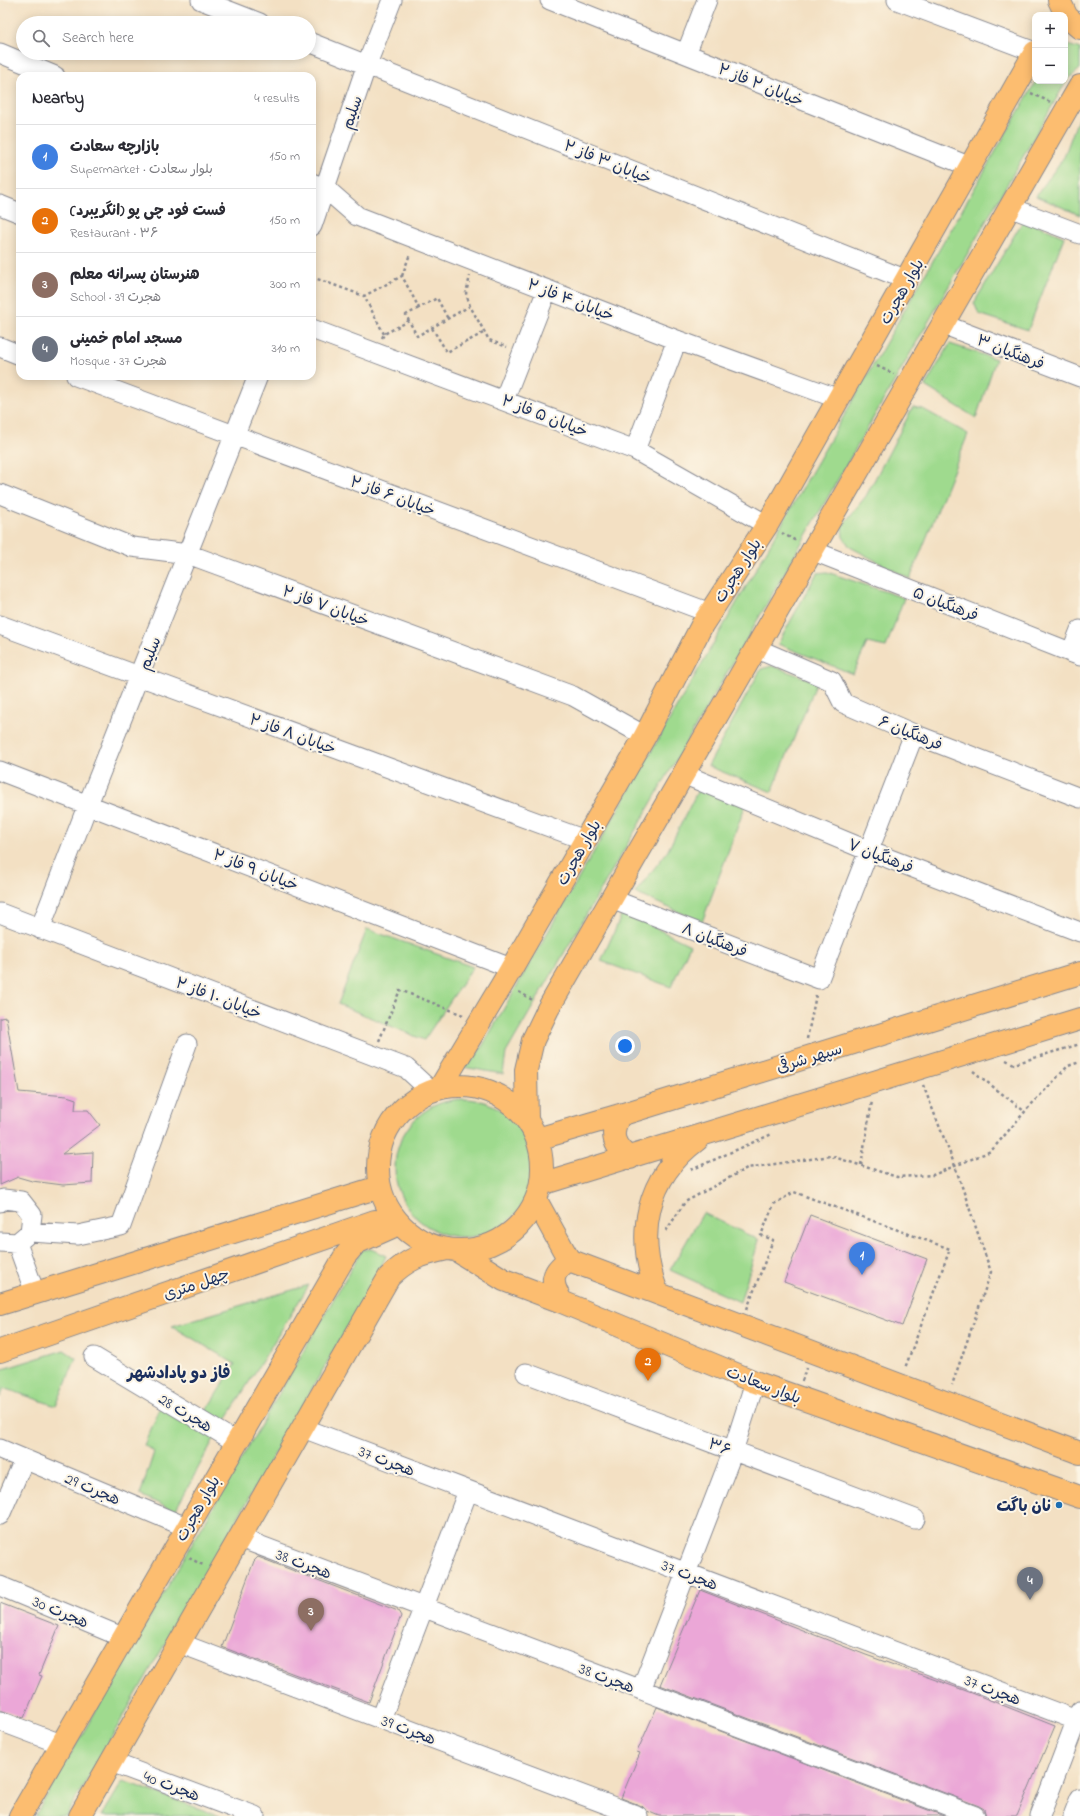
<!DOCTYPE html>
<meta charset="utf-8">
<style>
body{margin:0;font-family:"Indie Flower","Playpen Sans Arabic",sans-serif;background:#f2f2f3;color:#2b2b33}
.controls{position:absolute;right:12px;top:12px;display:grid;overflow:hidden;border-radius:8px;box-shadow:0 2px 10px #0003}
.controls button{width:36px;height:36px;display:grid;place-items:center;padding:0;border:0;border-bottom:1px solid #e1e1e2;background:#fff;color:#2b2b33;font:20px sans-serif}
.you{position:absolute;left:625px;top:1046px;width:14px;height:14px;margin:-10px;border:3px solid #fff;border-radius:50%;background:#1a73e8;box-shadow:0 0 0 6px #1a73e833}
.badge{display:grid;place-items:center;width:26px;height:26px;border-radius:50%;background:#0f766e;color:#fff;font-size:13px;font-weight:700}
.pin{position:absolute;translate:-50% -33px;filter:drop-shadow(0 1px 2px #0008)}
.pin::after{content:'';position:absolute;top:21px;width:14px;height:12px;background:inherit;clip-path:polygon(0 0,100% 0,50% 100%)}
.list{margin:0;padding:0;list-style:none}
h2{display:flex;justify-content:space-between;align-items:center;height:52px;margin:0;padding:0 16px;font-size:17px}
h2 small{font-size:13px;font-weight:400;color:#7c7c81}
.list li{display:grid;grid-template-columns:26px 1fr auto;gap:12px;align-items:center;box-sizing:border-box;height:64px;padding:0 16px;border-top:1px solid #e1e1e2}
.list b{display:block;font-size:15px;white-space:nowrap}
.list p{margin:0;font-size:13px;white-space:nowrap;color:#7c7c81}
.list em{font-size:13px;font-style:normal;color:#7c7c81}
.icon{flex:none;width:22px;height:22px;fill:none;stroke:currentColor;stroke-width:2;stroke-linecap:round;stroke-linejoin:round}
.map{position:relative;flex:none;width:1080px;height:1816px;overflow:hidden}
.search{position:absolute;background:#fff;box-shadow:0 2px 10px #0003;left:16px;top:16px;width:300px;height:44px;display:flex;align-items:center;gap:10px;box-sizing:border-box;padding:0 14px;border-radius:22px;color:#7c7c81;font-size:15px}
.panel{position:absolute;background:#fff;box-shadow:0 2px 10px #0003;left:16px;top:72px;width:300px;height:308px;border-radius:12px}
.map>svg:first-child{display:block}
</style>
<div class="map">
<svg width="1080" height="1816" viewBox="0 0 1080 1816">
<rect width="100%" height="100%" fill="#fcf5e5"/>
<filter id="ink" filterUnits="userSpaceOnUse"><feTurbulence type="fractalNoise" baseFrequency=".025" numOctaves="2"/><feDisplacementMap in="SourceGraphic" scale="8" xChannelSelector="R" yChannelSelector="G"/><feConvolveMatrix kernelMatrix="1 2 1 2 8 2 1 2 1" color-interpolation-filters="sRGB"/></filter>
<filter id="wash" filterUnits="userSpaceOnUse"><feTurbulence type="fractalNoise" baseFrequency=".012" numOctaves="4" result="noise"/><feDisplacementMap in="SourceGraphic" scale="16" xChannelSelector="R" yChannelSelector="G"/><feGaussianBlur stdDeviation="0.9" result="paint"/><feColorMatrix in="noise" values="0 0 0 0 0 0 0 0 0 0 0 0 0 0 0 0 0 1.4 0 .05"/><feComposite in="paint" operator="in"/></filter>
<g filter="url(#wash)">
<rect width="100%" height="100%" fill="#f3e0c3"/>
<path fill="#9fda8e" stroke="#5d8476" d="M 1065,44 L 1080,49 L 1080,69 L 1067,80 L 750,633 L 506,1053 L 503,1074 L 463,1067 L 473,1060 L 483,1045 L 1036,81 L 1065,81 Z
M 1079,116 L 1080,116 L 1080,215 L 1036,196 L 1064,157 Z
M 1024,219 L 1064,237 L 1028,330 L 979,314 L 974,303 Z
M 950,344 L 996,359 L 976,418 L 925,386 Z
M 913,407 L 923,409 L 968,434 L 910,579 L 850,547 L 843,537 L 842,526 L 866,496 Z
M 827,572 L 904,598 L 886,647 L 867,643 L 853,674 L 778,644 L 817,573 Z
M 772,666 L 817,682 L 772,792 L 708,766 L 761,669 Z
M 702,782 L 747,801 L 702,922 L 635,893 L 667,852 Z
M 623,912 L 690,945 L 671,987 L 601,961 Z
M 367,929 L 473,967 L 424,1040 L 338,1004 Z
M395 1168a69 69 0 1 1 138 0a69 69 0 1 1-138 0Z
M 703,1213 L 759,1240 L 740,1302 L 670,1270 Z
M 371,1249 L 386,1256 L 374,1281 L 66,1816 L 35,1816 L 362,1250 Z
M 309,1285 L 225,1421 L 206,1411 L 235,1364 L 172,1326 Z
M 64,1350 L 76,1358 L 56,1406 L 4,1388 L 0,1397 L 0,1370 Z
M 162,1404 L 216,1435 L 175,1511 L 140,1495 L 154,1452 L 144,1445 Z
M 123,1781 L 220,1816 L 102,1816 Z"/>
<g id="blocks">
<path fill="#eba7d7" d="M 6,1017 L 19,1092 L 67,1096 L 76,1099 L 75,1110 L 88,1110 L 100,1125 L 62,1154 L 93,1152 L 92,1183 L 63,1185 L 32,1181 L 18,1177 L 0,1185 L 0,1018 Z
M 810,1215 L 927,1259 L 902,1326 L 784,1282 Z
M 258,1557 L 398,1611 L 401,1616 L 369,1702 L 222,1647 L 254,1561 Z
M 700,1590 L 866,1655 L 972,1693 L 1055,1726 L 1017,1816 L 986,1816 L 984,1809 L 979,1806 L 660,1685 Z
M 0,1603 L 59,1626 L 39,1675 L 42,1676 L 24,1718 L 0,1710 Z
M 657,1707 L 944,1816 L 659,1816 L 647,1811 L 642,1806 L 621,1798 L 640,1753 L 637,1752 Z"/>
</g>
</g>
<g filter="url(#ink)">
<use href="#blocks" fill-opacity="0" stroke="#878890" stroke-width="1"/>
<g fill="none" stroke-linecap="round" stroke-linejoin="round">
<g stroke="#878890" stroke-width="21">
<path id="minor" d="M 201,0 L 260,23
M 550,0 L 971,167
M 897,0 L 1035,52
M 309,42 L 907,280
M 0,53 L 55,76
M 686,54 L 707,0
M 312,183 L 325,188 L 357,216 L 677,340 L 839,399
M 0,205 L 20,213
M 1009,207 L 1080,234
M 312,226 L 367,64 L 392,0
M 942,324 L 1080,377
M 312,329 L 635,450 L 767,525
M 0,347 L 20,355
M 76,376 L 710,613
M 504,400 L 547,290
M 635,450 L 677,340
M 0,494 L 132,547 L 188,554 L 573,696 L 645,736
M 811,550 L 1080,656
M 0,625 L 585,840
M 755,648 L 832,681 L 843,703 L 914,734 L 1080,798
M 1071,653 L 1080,630
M 0,771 L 511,968
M 683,774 L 869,851 L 1080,932
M 611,899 L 819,979 L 914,734
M 0,913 L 406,1068 L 431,1091
M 40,929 L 88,804 L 258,376
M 0,1202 L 3,1199 L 21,1201 L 32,1215 L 30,1232 L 17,1243 L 0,1242
M 30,1232 L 78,1235 L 121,1226 L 187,1044
M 17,1243 L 35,1293
M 94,1357 L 236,1442
M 526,1373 L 915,1519
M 303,1428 L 1076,1720
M 0,1449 L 186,1527
M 0,1515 L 24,1460
M 240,1538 L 975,1816
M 0,1586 L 122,1637
M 179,1643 L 638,1816
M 641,1690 L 733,1451 L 755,1382
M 381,1719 L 468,1491
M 0,1721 L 61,1744
M 111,1762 L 255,1816
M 1040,1816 L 1080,1711
M 1073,1816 L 1080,1798"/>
</g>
<g stroke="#878890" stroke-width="24">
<path id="major" d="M 1059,0 L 1067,17 L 1080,28
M378 1168a82 82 0 1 1 164 0a82 82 0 1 1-164 0Z
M 440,1088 L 503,983 L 645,736 L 702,625 L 767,525 L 1035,52
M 620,1115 C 609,1134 613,1146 630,1158
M 527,1120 L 526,1070 L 533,1040 L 548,1009 L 1080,86
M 537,1139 L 620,1115 L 1080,973
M 541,1184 L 1080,1019
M 536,1200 L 569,1260 L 1080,1453
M 456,1250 L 504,1280 L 562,1302 L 755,1382 L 1080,1497
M 657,1292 C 635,1234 646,1178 697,1140
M 562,1302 C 551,1284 549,1273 569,1260
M 0,1304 L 379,1187
M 0,1351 L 375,1221
M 20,1816 L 345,1256 L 356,1243 L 399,1224
M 80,1816 L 389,1277 C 409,1258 420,1255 447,1249"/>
</g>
<path stroke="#878890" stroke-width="2.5" stroke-dasharray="3 3" stroke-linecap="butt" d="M 1031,93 L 1050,102
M 402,276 L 410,254
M 312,277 L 364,296
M 470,306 L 466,293 L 470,276
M 409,321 L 406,315 L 419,308
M 432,328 L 447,352 L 485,332
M 384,334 L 364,296 L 402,276 L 419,308 L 437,298 L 448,319
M 382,338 L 384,334 L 409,321 L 417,336 L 470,306 L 489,340 L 507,347
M 877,366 L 894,374
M 782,533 L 796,541
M 519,992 L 534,1001
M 807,1039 L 816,995
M 379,1041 L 400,990 L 463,1015
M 1006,1060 L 1014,1064 L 1080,1044
M 973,1071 L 1024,1111
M 923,1085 L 955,1166 L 991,1272 L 952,1385
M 861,1165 L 872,1101
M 691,1170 L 772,1134
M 666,1231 L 685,1202 L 747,1168 L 831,1156 L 897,1177 L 933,1175 L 991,1151 L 1029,1107 L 1068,1066 L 1080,1062
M 747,1309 L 773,1240 L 761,1235 L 774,1204 L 794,1192 L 950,1249 L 905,1368
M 802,1381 L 806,1368
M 189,1558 L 203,1565"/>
<use href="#minor" stroke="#fff" stroke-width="19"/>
<use href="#major" stroke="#fcbd6f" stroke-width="22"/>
</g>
</g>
<circle fill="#1f6fb2" stroke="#fcf5e5" stroke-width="1.5" cx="1059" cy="1505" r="4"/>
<g text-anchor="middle" stroke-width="4" stroke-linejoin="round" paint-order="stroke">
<g font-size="16" fill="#1b2f5e" stroke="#fcf5e5">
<text transform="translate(761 84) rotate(22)" y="6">خیابان ۲ فاز ۲</text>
<text transform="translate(351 112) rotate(-71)" y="6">سلیم</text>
<text transform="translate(608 161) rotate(22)" y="6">خیابان ۳ فاز ۲</text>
<text transform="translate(901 291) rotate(-60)" y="6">بلوار هجرت</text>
<text transform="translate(571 299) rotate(21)" y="6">خیابان ۴ فاز ۲</text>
<text transform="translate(1011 351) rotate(21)" y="6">فرهنگیان ۳</text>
<text transform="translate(545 415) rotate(21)" y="6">خیابان ۵ فاز ۲</text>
<text transform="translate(393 495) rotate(20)" y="6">خیابان ۶ فاز ۲</text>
<text transform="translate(737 570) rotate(-57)" y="6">بلوار هجرت</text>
<text transform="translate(946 603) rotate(21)" y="6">فرهنگیان ۵</text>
<text transform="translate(326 605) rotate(20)" y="6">خیابان ۷ فاز ۲</text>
<text transform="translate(149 653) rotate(-68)" y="6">سلیم</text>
<text transform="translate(911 732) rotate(22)" y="6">فرهنگیان ۶</text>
<text transform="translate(293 733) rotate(20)" y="6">خیابان ۸ فاز ۲</text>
<text transform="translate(578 852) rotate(-60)" y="6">بلوار هجرت</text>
<text transform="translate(881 855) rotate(21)" y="6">فرهنگیان ۷</text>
<text transform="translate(256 869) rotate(21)" y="6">خیابان ۹ فاز ۲</text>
<text transform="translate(715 939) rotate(21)" y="6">فرهنگیان ۸</text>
<text transform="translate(219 997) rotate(21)" y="6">خیابان ۱۰ فاز ۲</text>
<text transform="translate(809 1057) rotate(-17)" y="6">سپهر شرقی</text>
<text transform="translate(196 1283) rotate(-19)" y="6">چهل متری</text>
<text transform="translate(764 1384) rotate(21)" y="6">بلوار سعادت</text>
<text transform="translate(186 1412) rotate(31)" y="6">هجرت 28</text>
<text transform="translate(720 1446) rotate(21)" y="6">۳۶</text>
<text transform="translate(387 1460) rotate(21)" y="6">هجرت 37</text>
<text transform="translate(93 1488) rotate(23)" y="6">هجرت 29</text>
<text transform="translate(197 1508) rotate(-60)" y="6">بلوار هجرت</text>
<text transform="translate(304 1563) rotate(21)" y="6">هجرت 38</text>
<text transform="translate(690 1574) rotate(21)" y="6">هجرت 37</text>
<text transform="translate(61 1611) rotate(23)" y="6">هجرت 30</text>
<text transform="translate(607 1677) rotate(21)" y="6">هجرت 38</text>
<text transform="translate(993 1689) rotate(21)" y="6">هجرت 37</text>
<text transform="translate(409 1729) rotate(21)" y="6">هجرت 39</text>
<text transform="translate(172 1785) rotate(21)" y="6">هجرت 40</text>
</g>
<g font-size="16" font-weight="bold" fill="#1b2f5e" stroke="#fcf5e5" text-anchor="end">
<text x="1051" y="1511">نان باگت</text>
</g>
<g font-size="17" font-weight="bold" fill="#1b2f5e" stroke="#fcf5e5">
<text x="179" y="1378">فاز دو پادادشهر</text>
</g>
</g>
</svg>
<div class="controls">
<button>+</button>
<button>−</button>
</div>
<div class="you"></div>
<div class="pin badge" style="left:862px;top:1275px;background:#3f7fe0">1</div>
<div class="pin badge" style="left:648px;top:1381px;background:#e8710a">2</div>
<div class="pin badge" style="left:311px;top:1631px;background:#8d6e63">3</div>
<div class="pin badge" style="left:1030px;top:1600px;background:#6b7280">4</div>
<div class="search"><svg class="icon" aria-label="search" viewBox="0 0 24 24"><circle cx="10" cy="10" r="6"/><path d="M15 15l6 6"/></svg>Search here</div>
<section class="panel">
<h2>Nearby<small>4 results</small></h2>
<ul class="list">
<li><span class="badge" style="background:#3f7fe0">1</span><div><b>بازارچه سعادت</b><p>Supermarket · بلوار سعادت</p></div><em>150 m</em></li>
<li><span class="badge" style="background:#e8710a">2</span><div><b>فست فود چی پو (انگریبرد)</b><p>Restaurant · ۳۶</p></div><em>150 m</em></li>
<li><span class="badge" style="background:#8d6e63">3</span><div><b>هنرستان پسرانه معلم</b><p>School · هجرت 39</p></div><em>300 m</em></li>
<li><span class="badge" style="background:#6b7280">4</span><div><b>مسجد امام خمینی</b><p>Mosque · هجرت 37</p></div><em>310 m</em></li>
</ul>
</section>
</div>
